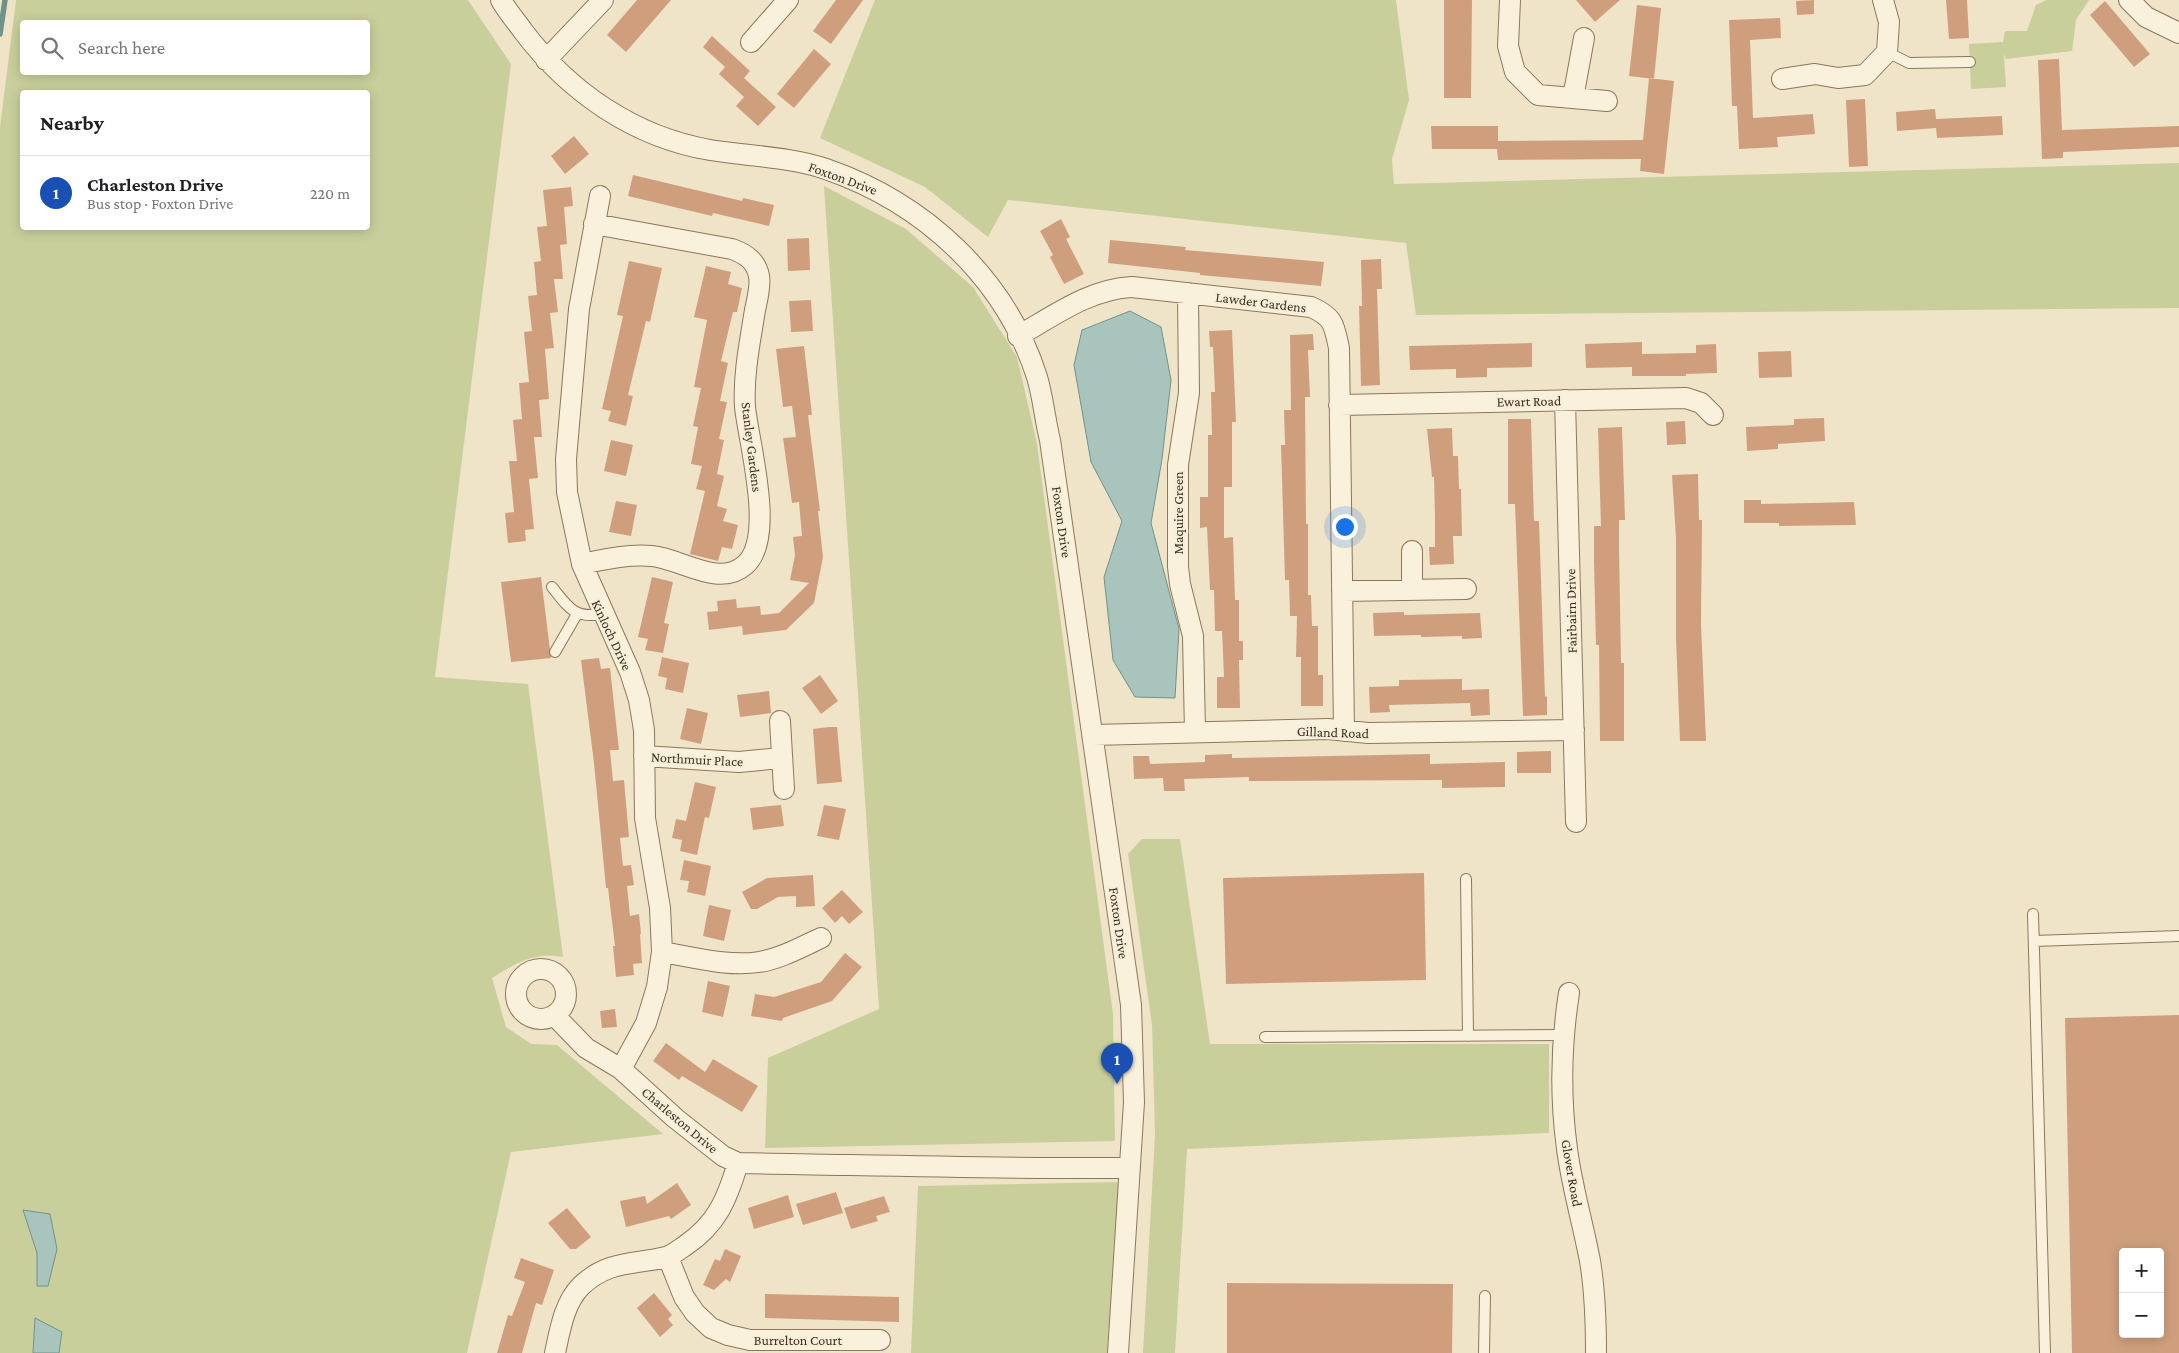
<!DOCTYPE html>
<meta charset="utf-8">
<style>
body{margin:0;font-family:"Crimson Pro",serif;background:#f6f6f6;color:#202124}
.controls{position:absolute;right:15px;bottom:15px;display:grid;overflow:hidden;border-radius:5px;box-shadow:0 2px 12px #0003}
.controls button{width:45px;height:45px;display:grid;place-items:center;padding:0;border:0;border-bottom:1px solid #e0e0e0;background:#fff;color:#202124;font:25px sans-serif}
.you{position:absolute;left:1344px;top:526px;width:18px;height:18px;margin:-12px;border:4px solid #fff;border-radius:50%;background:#1a73e8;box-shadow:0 0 0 8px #1a73e833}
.badge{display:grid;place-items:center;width:32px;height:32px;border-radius:50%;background:#111827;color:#fff;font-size:16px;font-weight:700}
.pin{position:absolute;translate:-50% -41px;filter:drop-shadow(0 1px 2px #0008)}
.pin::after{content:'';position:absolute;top:26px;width:18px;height:15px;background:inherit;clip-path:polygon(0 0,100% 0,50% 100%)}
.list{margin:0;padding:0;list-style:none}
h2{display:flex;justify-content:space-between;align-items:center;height:65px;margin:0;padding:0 20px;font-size:21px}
h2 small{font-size:16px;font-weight:400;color:#757577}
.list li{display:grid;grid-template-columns:32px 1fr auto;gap:15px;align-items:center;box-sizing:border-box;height:75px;padding:0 20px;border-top:1px solid #e0e0e0}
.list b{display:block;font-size:19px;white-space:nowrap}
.list p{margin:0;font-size:16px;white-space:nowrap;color:#757577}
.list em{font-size:16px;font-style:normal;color:#757577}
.icon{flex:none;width:28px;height:28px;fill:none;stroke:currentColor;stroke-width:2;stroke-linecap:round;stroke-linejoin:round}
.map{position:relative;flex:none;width:2179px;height:1353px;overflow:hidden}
.search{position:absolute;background:#fff;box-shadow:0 2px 12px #0003;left:20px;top:20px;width:350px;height:55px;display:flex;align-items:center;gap:12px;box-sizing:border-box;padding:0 18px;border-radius:5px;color:#757577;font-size:19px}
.panel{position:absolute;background:#fff;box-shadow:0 2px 12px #0003;left:20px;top:90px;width:350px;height:140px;border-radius:5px}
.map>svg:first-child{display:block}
</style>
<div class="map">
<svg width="2179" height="1353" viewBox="0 0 2179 1353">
<rect width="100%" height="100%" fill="#f0e4c8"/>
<path fill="#c9cf9b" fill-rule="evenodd" d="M 16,0 L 468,0 L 511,64 L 435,677 L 528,684 L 563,957 C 533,952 517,963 492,978 L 506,1027 L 531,1044 L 557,1045 L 663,1134 L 511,1152 L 467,1353 L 0,1353 L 0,127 ZM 22,22 L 368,22 L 368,72 L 22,72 ZM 22,92 L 368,92 L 368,228 L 22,228 Z
M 875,0 L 1396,0 L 1409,100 L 1392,159 L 1394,184 L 2179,163 L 2179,308 L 1416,315 L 1406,243 L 1008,200 L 988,237 L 925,187 L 820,138 Z
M 2046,0 L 2089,0 L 2076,20 L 2072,51 L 2006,59 L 2004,54 L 2006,87 L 1971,89 L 1969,44 L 2003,42 L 2005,31 L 2027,31 L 2036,5 Z
M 824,186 L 906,229 L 973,287 L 1017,357 L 1037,444 L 1113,1014 L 1115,1141 L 765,1148 L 768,1058 L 879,1009 Z
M 1142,839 L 1180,839 L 1210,1044 L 1549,1044 L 1549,1133 L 1187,1149 L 1175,1353 L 1143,1353 L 1155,1134 L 1152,1025 L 1128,854 Z
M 1119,1182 L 1107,1353 L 911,1353 L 918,1186 Z"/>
<path fill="#a9c4bc" stroke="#6f938a" d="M 1130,311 L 1161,327 L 1171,380 L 1162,459 L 1151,523 L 1179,629 L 1175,698 L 1135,697 L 1113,660 L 1104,577 L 1122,521 L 1091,462 L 1074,365 L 1082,330 Z
M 23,1210 L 50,1214 L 57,1249 L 48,1286 L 37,1286 L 37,1253 Z
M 35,1318 L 62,1332 L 59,1353 L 33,1353 Z"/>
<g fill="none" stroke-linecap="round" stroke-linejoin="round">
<path stroke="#6f938a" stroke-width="5.5" d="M 0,34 L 5,0"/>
</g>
<path fill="#cf9f7d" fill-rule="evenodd" d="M 637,0 L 671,0 L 626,52 L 607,35 Z
M 836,0 L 863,0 L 831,44 L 813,31 Z
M 1444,0 L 1472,0 L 1471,98 L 1444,98 Z
M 1576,0 L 1620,0 L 1595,22 Z
M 1814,0 L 1814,14 L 1797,15 L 1796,1 Z
M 1946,0 L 1967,0 L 1969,38 L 1949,39 Z
M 2105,1 L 2150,54 L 2134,67 L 2090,15 Z
M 1637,5 L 1661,8 L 1654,79 L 1629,76 Z
M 1780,18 L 1781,38 L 1750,40 L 1753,118 L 1813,114 L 1815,134 L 1777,137 L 1778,147 L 1739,149 L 1737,106 L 1732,106 L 1729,20 Z
M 712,36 L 750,71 L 744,78 L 776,107 L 758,126 L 736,106 L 744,97 L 719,74 L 725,67 L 703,47 Z
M 814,49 L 831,64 L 794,108 L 777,94 Z
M 2059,59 L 2062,130 L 2179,126 L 2179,147 L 2063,152 L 2063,158 L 2042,159 L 2038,60 Z
M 1649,78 L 1674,81 L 1664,174 L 1640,171 L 1641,159 L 1498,160 L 1497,149 L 1432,149 L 1431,126 L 1498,126 L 1498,141 L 1643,140 Z
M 1865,99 L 1868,166 L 1849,167 L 1846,100 Z
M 1935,109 L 1936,119 L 2002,116 L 2003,135 L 1937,138 L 1936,128 L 1897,131 L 1896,112 Z
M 574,136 L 589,154 L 565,174 L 551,156 Z
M 633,175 L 742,201 L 743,198 L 774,205 L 769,226 L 713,213 L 712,216 L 628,196 Z
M 571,187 L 573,206 L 564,207 L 567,244 L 560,245 L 563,279 L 554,279 L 558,312 L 550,313 L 554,348 L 545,349 L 549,399 L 539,400 L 542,437 L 534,437 L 538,478 L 529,479 L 534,529 L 525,530 L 526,541 L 508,543 L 505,513 L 514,512 L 509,461 L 517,461 L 513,420 L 522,419 L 519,383 L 529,382 L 524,332 L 532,331 L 528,296 L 537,295 L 534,262 L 541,261 L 537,227 L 547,226 L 543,190 Z
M 1061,219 L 1070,237 L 1066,239 L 1084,274 L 1064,284 L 1050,257 L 1053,255 L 1040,231 Z
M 809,238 L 810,270 L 788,271 L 787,239 Z
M 1110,240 L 1186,247 L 1185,250 L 1324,262 L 1321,286 L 1200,275 L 1200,273 L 1108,263 Z
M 1381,259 L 1382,289 L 1377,289 L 1380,385 L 1361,386 L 1359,306 L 1362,306 L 1361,260 Z
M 629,261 L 662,268 L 650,322 L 646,321 L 628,395 L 633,396 L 626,426 L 608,421 L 611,411 L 602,409 L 623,316 L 617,315 Z
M 706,266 L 731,272 L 728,284 L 742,288 L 737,312 L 733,312 L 721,361 L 728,363 L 720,401 L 727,402 L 719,439 L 724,440 L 717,474 L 724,476 L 717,506 L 727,509 L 723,521 L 738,525 L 732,549 L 722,547 L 718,561 L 690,554 L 705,491 L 696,489 L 702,466 L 691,464 L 698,427 L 693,426 L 701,388 L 694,387 L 707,320 L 694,317 Z
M 811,300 L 813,331 L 791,332 L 789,301 Z
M 1232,330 L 1236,422 L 1232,422 L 1232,487 L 1224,487 L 1224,538 L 1233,537 L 1235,600 L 1239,600 L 1239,641 L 1243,641 L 1243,660 L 1239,660 L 1240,708 L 1217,708 L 1217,677 L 1224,677 L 1222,631 L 1215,631 L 1214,590 L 1210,590 L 1207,527 L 1200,528 L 1200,497 L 1208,497 L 1208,435 L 1212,435 L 1211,392 L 1215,392 L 1213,347 L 1210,347 L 1209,331 Z
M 1313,334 L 1314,350 L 1308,350 L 1310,397 L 1305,397 L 1306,524 L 1308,524 L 1308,595 L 1311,595 L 1312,626 L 1318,626 L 1318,675 L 1323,675 L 1323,706 L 1301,706 L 1301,657 L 1296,657 L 1297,616 L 1290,616 L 1289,580 L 1285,580 L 1281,445 L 1285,445 L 1284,410 L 1291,410 L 1290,335 Z
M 1642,342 L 1642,354 L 1696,353 L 1696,345 L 1716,344 L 1717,373 L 1686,374 L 1686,376 L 1632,376 L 1632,367 L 1586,368 L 1585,344 Z
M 1532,343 L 1532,367 L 1487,368 L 1487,377 L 1456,378 L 1456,369 L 1410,370 L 1409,346 Z
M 804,346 L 812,415 L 808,415 L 820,511 L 818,511 L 823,557 L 814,603 L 786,630 L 743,635 L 742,626 L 709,630 L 707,612 L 718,611 L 717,601 L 736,599 L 737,608 L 760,606 L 761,615 L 779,613 L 809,583 L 790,580 L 795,555 L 793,537 L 802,536 L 799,502 L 792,503 L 783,438 L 796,437 L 792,406 L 783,407 L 776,349 Z
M 1791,351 L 1792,377 L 1759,378 L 1758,352 Z
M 1824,418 L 1825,441 L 1778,444 L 1778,449 L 1747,451 L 1746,427 L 1794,425 L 1794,419 Z
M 1508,419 L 1531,419 L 1534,521 L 1539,521 L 1545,697 L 1547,696 L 1547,715 L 1523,716 L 1515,504 L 1508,504 Z
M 1685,421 L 1686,444 L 1667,445 L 1666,422 Z
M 1622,427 L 1625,520 L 1619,520 L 1619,546 L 1621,663 L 1624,663 L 1624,741 L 1600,741 L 1599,645 L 1596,645 L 1594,562 L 1594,526 L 1601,526 L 1598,428 Z
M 1452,428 L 1453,456 L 1458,456 L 1459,489 L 1461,489 L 1462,536 L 1453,536 L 1454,564 L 1430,565 L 1429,547 L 1435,547 L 1435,517 L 1434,477 L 1432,477 L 1427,429 Z
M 611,440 L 633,445 L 626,476 L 604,471 Z
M 1698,474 L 1699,520 L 1702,520 L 1701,624 L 1706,741 L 1680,741 L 1676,638 L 1676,538 L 1672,475 Z
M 1744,500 L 1761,500 L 1761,504 L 1854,502 L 1856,525 L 1779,526 L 1779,523 L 1744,523 Z
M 616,501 L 637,505 L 631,536 L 609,532 Z
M 541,577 L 551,658 L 511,662 L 501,582 Z
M 652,577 L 673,582 L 664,623 L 669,624 L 663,653 L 645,650 L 648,639 L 638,637 Z
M 1404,612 L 1404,615 L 1480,613 L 1482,638 L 1462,639 L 1462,636 L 1421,637 L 1421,635 L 1374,636 L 1373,613 Z
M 662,657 L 689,663 L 683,693 L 665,689 L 667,678 L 658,676 Z
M 599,658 L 601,669 L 610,668 L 619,750 L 610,750 L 613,781 L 624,780 L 629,837 L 620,838 L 623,866 L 631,865 L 634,885 L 627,886 L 630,916 L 639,914 L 641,934 L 640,934 L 642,963 L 633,964 L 634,975 L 616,977 L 613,946 L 615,946 L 608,888 L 606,888 L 594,763 L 581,660 Z
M 820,675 L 838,701 L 821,714 L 802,688 Z
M 1462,679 L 1462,690 L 1489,689 L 1490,715 L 1471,716 L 1470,703 L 1389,705 L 1390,712 L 1370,713 L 1369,687 L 1399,686 L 1399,680 Z
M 769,691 L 771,713 L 740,717 L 737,695 Z
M 687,708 L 708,713 L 701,744 L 680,739 Z
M 829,727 L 837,727 L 842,782 L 817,784 L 813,729 Z
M 1551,751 L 1551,773 L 1517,773 L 1517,752 Z
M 1232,754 L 1232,758 L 1430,754 L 1430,764 L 1505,762 L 1505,787 L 1442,788 L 1442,780 L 1249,781 L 1249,777 L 1184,779 L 1185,791 L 1164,791 L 1163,778 L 1134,779 L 1133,756 L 1149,756 L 1150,764 L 1205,762 L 1205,755 Z
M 695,782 L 716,787 L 709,818 L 705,817 L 697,855 L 680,851 L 682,840 L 672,838 L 676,819 L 686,821 Z
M 781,805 L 784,826 L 753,830 L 750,808 Z
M 824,805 L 846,809 L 839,840 L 817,836 Z
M 684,860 L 711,866 L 705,896 L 687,892 L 689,881 L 680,880 Z
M 1424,873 L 1426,980 L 1226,984 L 1223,878 Z
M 813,875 L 815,906 L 796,907 L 796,896 L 778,897 L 757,909 L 751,909 L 742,892 L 767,878 Z
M 842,890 L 863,912 L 849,924 L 842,916 L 835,923 L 822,908 Z
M 709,905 L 731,910 L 724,941 L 703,936 Z
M 845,953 L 862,967 L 832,1001 L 783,1018 L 782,1021 L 751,1016 L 755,994 L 774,997 L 821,982 Z
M 708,981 L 730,986 L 723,1017 L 702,1012 Z
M 615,1009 L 617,1027 L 602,1028 L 600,1011 Z
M 2179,1015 L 2179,1353 L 2072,1353 L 2065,1018 ZM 2123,1252 L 2160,1252 L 2160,1334 L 2123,1334 Z
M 666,1043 L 705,1072 L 713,1059 L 758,1086 L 742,1112 L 682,1076 L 679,1080 L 653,1061 Z
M 677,1183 L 691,1205 L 671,1219 L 669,1216 L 626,1227 L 620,1201 L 645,1196 L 647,1204 Z
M 836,1192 L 843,1213 L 803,1225 L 796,1204 Z
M 788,1195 L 794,1217 L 754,1229 L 748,1208 Z
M 884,1196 L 890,1212 L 876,1216 L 878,1221 L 851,1229 L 844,1208 Z
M 567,1208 L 591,1237 L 576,1249 L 570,1249 L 548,1223 Z
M 725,1249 L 741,1256 L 730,1282 L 726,1279 L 714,1290 L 703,1285 L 715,1259 L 720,1261 Z
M 521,1258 L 554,1270 L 542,1305 L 536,1303 L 522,1353 L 497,1353 L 508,1315 L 512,1316 L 525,1282 L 514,1278 Z
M 1227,1283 L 1453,1284 L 1452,1353 L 1227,1353 Z
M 654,1293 L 672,1315 L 668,1319 L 673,1325 L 660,1337 L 637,1308 Z
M 765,1294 L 899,1297 L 899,1322 L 765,1318 Z"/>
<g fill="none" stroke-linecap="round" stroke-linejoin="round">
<g stroke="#8d765c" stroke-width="12">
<path id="lane" d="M 1887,52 L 1909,63 L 1970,62
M 552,587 C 569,608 574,619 603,614
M 555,652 L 577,614
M 1466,879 L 1468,1036
M 2033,914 L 2045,1353
M 2034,941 L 2179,936
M 1265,1037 L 1564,1035
M 1484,1353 L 1485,1296"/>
</g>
<g stroke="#8d765c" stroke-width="22">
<path id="street" d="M 501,0 C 507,11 516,21 523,31 C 569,92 634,137 710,150 C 748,156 790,157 826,169 C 924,203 1005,277 1037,377 C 1043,397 1045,420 1050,440 L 1131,1005 L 1134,1102 L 1118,1353
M 1510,0 L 1508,46 L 1515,72 L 1538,95 L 1607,101
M 2129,0 L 2146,17 L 2179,33
M 751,42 L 788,0
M 546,60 L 603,0
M 1782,79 L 1815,74 L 1838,78 L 1865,75 L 1887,52 L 1889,22 L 1883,0
M 1573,98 L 1584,38
M 600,196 L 579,309 L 566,459 L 567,492 L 582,564 L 630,672 L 639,700 L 644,730 L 645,818 L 660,908 L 662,952 L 657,987 L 646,1023 L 621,1069
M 1188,293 L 1189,393 L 1178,465 L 1178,567 L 1180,584 L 1193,636 L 1195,732
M 1018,336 C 1055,315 1090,289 1132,287 L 1311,307 C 1334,317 1334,325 1339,348 L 1344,731
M 1565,400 L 1576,822
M 1339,405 L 1686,398 L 1701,403 L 1713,415
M 582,564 C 606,559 628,554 652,556 C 682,559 719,588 745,565 C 776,538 749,445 745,407 C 743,375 750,342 755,310 C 757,300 761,286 759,276 C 756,261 746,254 732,249 L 594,224
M 1412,590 L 1412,551
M 1342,591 L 1466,589
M 780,721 L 784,789
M 1093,735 L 1328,729 L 1368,733 L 1574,730
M 644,756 L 739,762 L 781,758
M 662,952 C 693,957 728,967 759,962 C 780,959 801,947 821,938
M516 994a25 25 0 1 1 50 0a25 25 0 1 1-50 0Z
M 1569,993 C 1561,1044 1560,1097 1567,1149 C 1572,1187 1583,1224 1590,1261 C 1595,1291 1596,1323 1596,1353
M 554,1015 L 586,1048 L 621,1069 L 675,1118 L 723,1156 L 738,1163 C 869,1165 999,1169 1130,1168
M 668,1257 L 684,1297 L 695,1313 L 711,1328 L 728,1335 L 750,1340 L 880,1340
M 555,1353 C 560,1330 564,1303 581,1286 C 608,1260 634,1265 666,1257 C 673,1255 680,1249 686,1245 C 717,1224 727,1199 738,1163"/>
</g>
<use href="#lane" stroke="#faf1dc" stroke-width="10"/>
<use href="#street" stroke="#faf1dc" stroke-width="20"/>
</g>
<g text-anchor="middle" stroke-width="4.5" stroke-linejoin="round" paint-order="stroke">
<g font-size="14" fill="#3d2e20" stroke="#f7eed8">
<text transform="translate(843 178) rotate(20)" y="5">Foxton Drive</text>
<text transform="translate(1261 302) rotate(7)" y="5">Lawder Gardens</text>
<text transform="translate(1529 401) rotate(-1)" y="5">Ewart Road</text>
<text transform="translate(752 447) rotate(83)" y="5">Stanley Gardens</text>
<text transform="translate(1178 513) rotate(-90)" y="5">Maquire Green</text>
<text transform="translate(1062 522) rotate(82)" y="5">Foxton Drive</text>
<text transform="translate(1571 611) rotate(-91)" y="5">Fairbairn Drive</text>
<text transform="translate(612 635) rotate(65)" y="5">Kinloch Drive</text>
<text transform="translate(1333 732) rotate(2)" y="5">Gilland Road</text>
<text transform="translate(697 759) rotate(3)" y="5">Northmuir Place</text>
<text transform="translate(1119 923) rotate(82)" y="5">Foxton Drive</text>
<text transform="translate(680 1120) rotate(40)" y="5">Charleston Drive</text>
<text transform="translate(1572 1173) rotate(80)" y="5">Glover Road</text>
<text x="798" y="1345">Burrelton Court</text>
</g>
</g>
</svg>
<div class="controls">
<button>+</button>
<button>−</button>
</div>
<div class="you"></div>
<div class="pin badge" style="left:1117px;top:1084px;background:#1a4fb4">1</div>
<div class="search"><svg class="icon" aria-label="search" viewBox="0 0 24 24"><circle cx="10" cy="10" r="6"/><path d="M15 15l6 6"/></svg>Search here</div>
<section class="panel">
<h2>Nearby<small></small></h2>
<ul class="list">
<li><span class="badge" style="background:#1a4fb4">1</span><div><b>Charleston Drive</b><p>Bus stop · Foxton Drive</p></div><em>220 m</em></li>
</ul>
</section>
</div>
